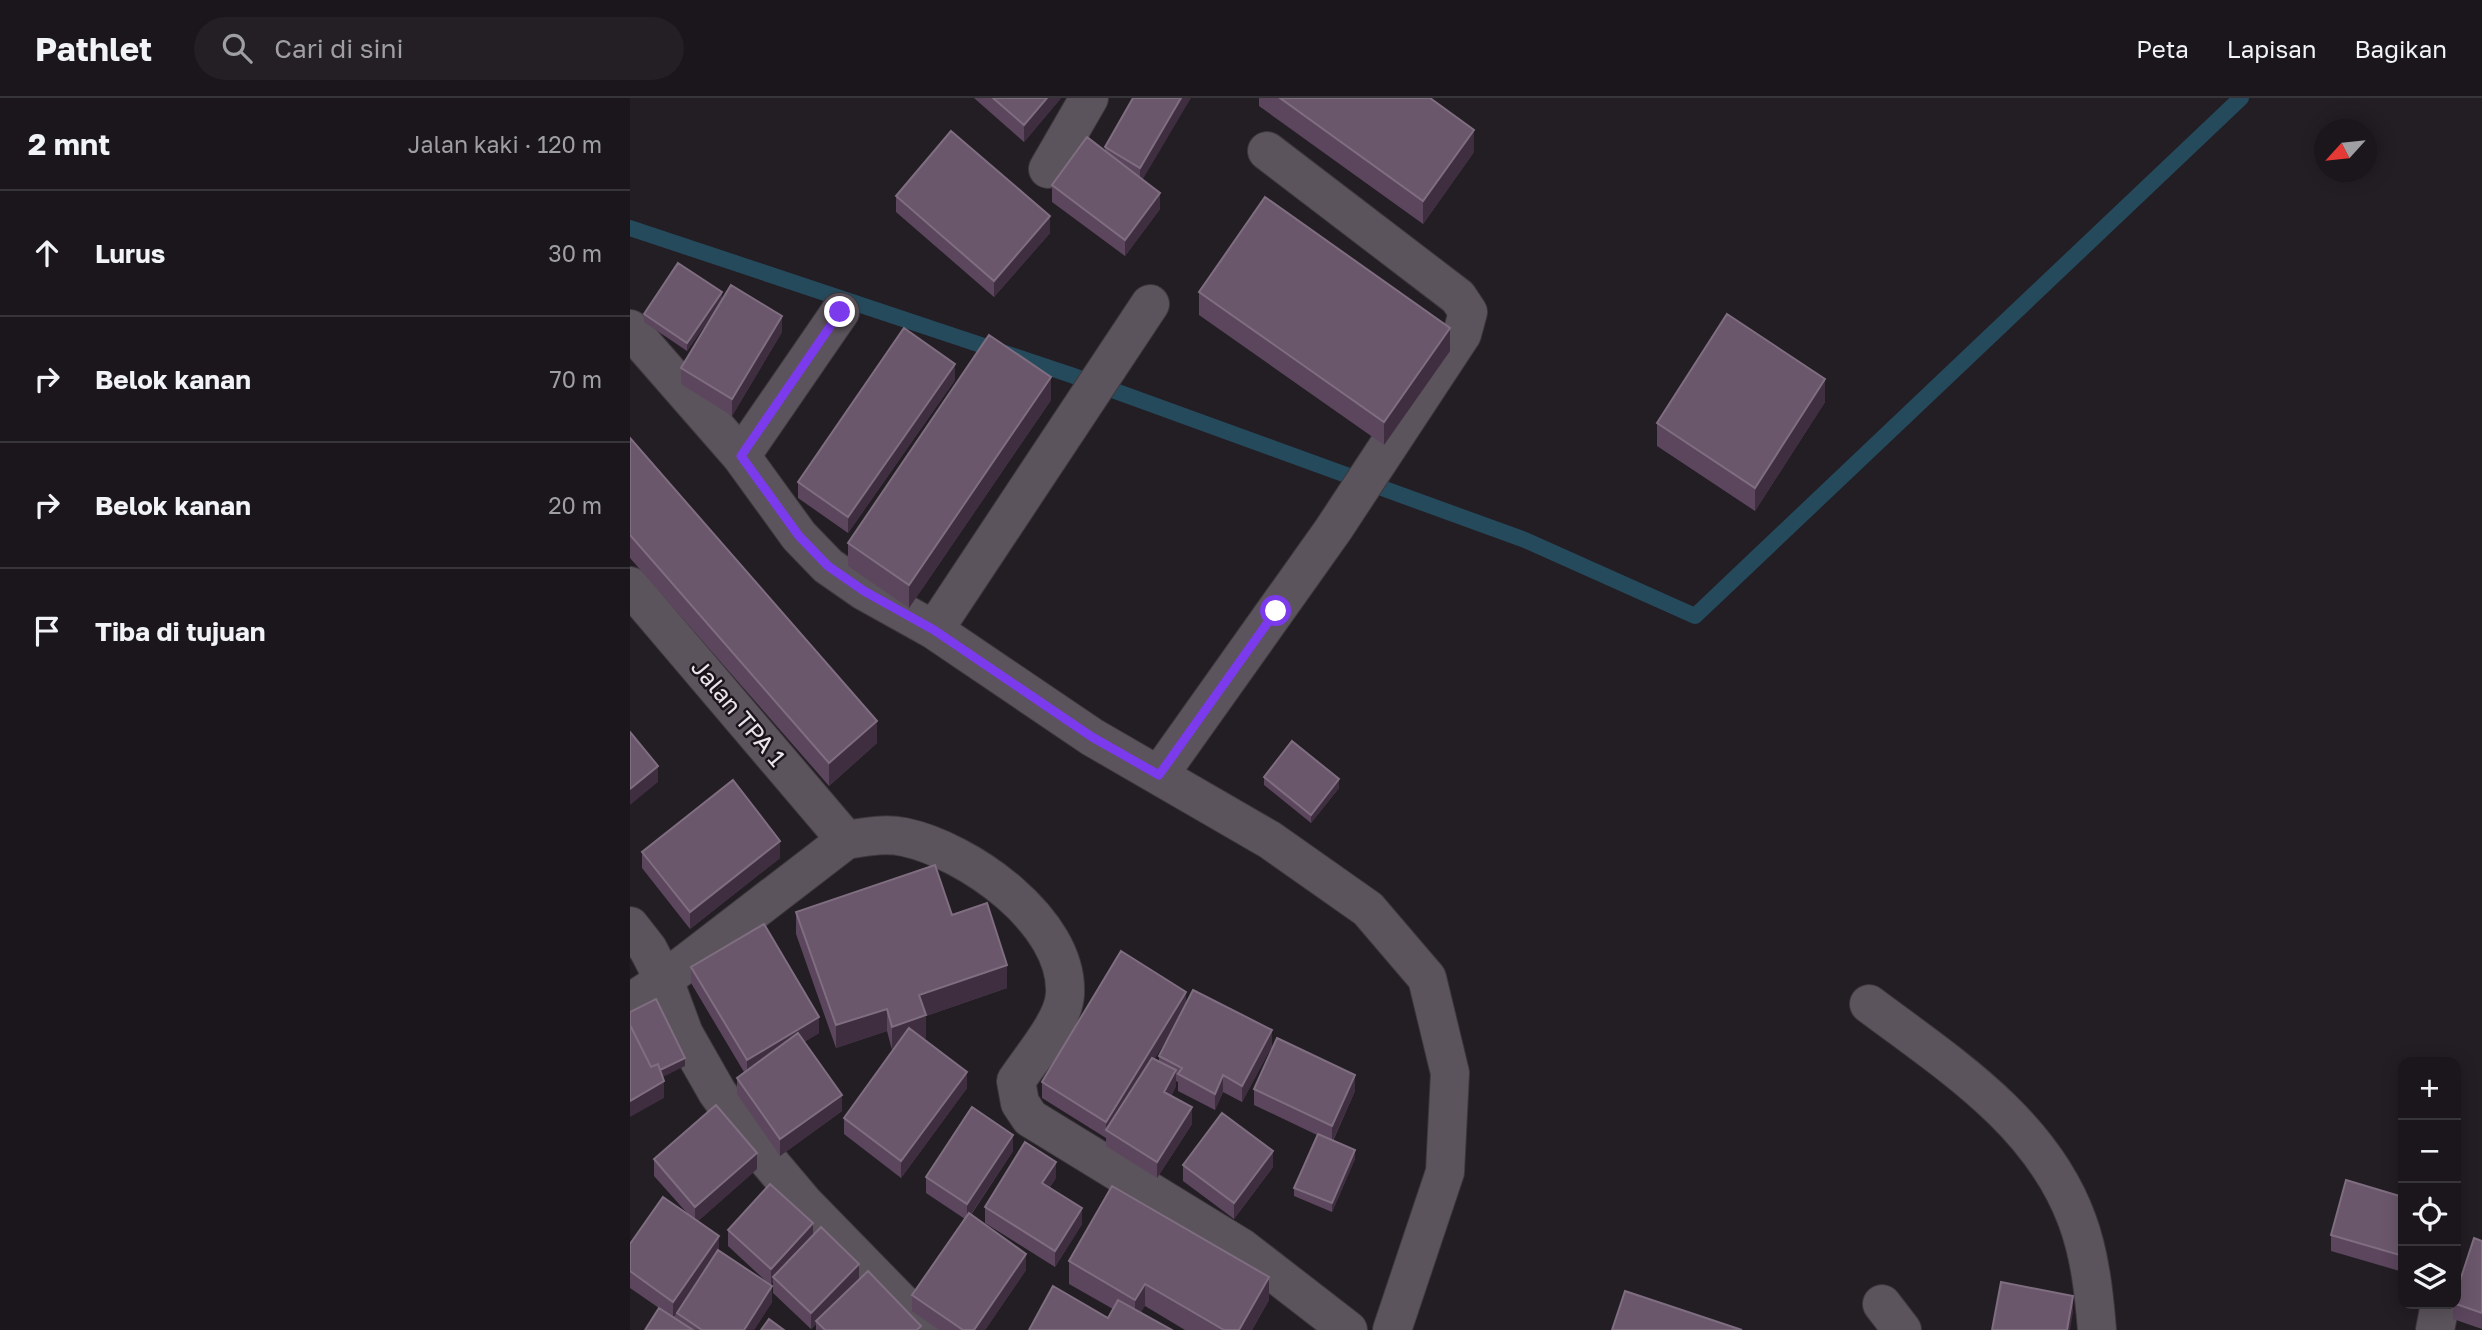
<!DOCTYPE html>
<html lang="id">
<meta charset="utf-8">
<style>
body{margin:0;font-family:"Golos Text",sans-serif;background:#231f24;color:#f1f3f6}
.controls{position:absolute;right:21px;bottom:21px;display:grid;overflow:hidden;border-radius:14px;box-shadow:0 4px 18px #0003}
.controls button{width:63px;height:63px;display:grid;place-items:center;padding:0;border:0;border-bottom:2px solid #38353a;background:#1a161b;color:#f1f3f6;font:35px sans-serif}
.compass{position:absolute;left:1684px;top:21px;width:63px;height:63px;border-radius:50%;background:#1a161b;box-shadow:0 4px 18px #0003;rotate:243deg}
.stop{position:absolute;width:21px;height:21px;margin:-16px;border:5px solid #7c3aed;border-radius:50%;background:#fff}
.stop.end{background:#7c3aed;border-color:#fff;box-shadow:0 2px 7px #0008}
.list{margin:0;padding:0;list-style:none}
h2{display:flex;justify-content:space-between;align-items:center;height:91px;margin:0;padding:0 28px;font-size:30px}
h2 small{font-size:23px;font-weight:400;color:#9f9fa3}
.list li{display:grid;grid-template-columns:46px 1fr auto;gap:21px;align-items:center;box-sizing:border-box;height:126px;padding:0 28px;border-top:2px solid #38353a}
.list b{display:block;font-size:26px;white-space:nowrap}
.list em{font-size:23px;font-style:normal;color:#9f9fa3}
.icon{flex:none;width:38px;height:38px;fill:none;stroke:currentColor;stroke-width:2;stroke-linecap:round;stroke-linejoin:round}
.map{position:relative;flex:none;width:1852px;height:1232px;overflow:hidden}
header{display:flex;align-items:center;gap:42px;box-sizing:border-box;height:98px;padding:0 35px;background:#1a161b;border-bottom:2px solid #38353a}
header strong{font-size:33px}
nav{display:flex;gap:38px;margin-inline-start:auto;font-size:24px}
.search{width:490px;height:63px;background:#231f24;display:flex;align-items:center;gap:18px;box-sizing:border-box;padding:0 24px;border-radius:38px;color:#9f9fa3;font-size:26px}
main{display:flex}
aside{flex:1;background:#1a161b}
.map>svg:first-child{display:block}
</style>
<header>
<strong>Pathlet</strong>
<div class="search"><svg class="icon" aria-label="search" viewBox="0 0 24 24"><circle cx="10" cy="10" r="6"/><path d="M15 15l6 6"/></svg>Cari di sini</div>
<nav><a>Peta</a><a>Lapisan</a><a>Bagikan</a></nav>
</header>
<main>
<aside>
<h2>2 mnt<small>Jalan kaki · 120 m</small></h2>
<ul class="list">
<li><svg class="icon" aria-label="ahead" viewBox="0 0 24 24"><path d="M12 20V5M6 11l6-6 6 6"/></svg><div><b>Lurus</b></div><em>30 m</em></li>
<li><svg class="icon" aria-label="right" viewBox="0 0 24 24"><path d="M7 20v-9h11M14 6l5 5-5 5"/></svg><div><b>Belok kanan</b></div><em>70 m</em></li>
<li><svg class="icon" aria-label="right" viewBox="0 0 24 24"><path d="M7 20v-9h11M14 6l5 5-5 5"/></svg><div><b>Belok kanan</b></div><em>20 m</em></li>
<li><svg class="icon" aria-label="arrive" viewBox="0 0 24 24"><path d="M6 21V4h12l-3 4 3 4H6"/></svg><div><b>Tiba di tujuan</b></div></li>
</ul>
</aside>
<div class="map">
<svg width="1852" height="1232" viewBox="0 0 1852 1232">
<rect width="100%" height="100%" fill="#231d24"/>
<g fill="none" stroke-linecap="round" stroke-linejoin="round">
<path stroke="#254a5c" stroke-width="16" d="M 0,130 L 441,277 L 895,442 L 1065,518 L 1611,0"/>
<g stroke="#3d383d" stroke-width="40">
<path id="minor" d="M 418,71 L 459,0
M 520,206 L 304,532 L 462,639 L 640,742 L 738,811 L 797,880 L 820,975 L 815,1074 L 762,1232
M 0,231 L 111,358 L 169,438 L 198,468 L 234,493 L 304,532
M 111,358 L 210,214
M 0,488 L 216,742
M 529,677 L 703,432 L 832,236 L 838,214 L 828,199 L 637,53
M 0,828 L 18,851 L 34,882 L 54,936 L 87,994 L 125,1047 L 174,1105 L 298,1232
M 0,905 L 34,882 L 216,742 C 235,739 254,735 274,739 C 337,752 439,823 435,896 C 434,923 401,960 386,983 L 390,1005 L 400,1020 L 612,1150 L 718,1232
M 1239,906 C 1319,966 1411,1024 1447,1122 C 1460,1157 1464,1195 1467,1232
M 1252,1206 L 1272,1232
M 1805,1232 L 1810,1206"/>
</g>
<use href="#minor" stroke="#5c545c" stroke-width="38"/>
</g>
<path fill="#5c465e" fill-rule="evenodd" d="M 344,0 L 431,0 L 394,44 Z
M 503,0 L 513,82 L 530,111 L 495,158 L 422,104 L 422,87 L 475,53 L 475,49 Z
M 629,0 L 800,0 L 844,54 L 793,126 L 629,8 Z
M 266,98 L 420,135 L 364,199 L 266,114 Z
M 569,194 L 820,253 L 754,347 L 569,217 Z
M 92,202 L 152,234 L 102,318 L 51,286 L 51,270 L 89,207 L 57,253 L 14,224 L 14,216 Z
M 325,282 L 218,435 L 168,400 L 168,384 Z
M 421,302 L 279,510 L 218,468 L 218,445 Z
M 1195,304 L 1125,413 L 1027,348 L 1027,325 Z
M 0,340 L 247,645 L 199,688 L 0,460 Z
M 634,679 L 709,690 L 681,725 L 634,687 Z
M 12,754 L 150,760 L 60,831 L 12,770 Z
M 166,814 L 322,817 L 377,890 L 296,918 L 296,940 L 293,941 L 337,990 L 271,1080 L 214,1036 L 214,1020 L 264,951 L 262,952 L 257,933 L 206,950 L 166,836 Z
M 61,869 L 189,935 L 174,944 L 212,1013 L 150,1058 L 107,996 L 107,980 L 114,974 L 61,885 Z
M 556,907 L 642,948 L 612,1004 L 593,994 L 585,1012 L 548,993 L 548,984 L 546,983 L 546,988 L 541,998 L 562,1026 L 527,1080 L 476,1048 L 476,1040 L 412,1000 L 412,984 ZM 545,927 L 529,958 L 529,963 L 524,961 Z
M 624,991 L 725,993 L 703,1043 L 725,1061 L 702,1114 L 664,1098 L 664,1090 L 687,1037 L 624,1007 Z
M 383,1053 L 341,1117 L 396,1172 L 355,1232 L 309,1232 L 282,1213 L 282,1197 L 335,1121 L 296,1095 L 296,1079 Z
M 24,1061 L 127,1071 L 68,1123 L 89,1153 L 139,1186 L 98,1148 L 98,1132 L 183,1138 L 229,1182 L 291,1232 L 186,1232 L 186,1226 L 181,1231 L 143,1195 L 143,1184 L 141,1187 L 142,1204 L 124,1232 L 15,1232 L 29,1210 L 0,1190 L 0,1146 L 57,1115 L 24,1078 Z
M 553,1067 L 643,1069 L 604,1121 L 553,1083 Z
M 426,1080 L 420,1089 L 452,1126 L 425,1169 L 355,1125 L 355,1109 Z
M 1773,1099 L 1773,1174 L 1701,1153 L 1701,1137 Z
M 1852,1143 L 1852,1231 L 1823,1221 L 1823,1206 L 1826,1206 Z
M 439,1163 L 639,1202 L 622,1232 L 555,1232 L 515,1208 L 478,1220 L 483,1211 L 439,1186 Z"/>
<path fill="#3f2e40" d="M 417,0 L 431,0 L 394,44 L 394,27 Z
M 551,0 L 561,0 L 510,86 L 510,70 Z
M 844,32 L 844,54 L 793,126 L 793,103 Z
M 530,95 L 530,111 L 495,158 L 495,142 Z
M 420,118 L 420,135 L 364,199 L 364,183 Z
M 92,194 L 92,203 L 57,253 L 57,245 Z
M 152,218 L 152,234 L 102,318 L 102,301 Z
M 820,230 L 820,253 L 754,347 L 754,324 Z
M 325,266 L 325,282 L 218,435 L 218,419 Z
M 421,279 L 421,302 L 279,510 L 279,487 Z
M 1195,281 L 1195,304 L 1125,413 L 1125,390 Z
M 247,623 L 247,645 L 199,688 L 199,665 Z
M 28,668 L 28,684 L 0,707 L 0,691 Z
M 709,681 L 709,690 L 681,725 L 681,717 Z
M 150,743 L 150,760 L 60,831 L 60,814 Z
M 377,867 L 377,890 L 296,918 L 296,940 L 262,952 L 262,929 L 289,897 Z
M 556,894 L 556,910 L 480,1034 L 476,1032 L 476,1040 L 476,1024 Z
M 257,911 L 257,933 L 206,950 L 206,927 Z
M 189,919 L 189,935 L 117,979 L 117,962 Z
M 642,932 L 642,948 L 612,1004 L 612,988 Z
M 55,960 L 55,968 L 21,985 L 21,977 Z
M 546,972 L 546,988 L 534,1011 L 534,994 Z
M 337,974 L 337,990 L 271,1080 L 271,1063 Z
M 593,977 L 593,994 L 585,1012 L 585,996 Z
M 725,977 L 725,993 L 702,1044 L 702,1028 Z
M 34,983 L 34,1000 L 0,1019 L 0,1003 Z
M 212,997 L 212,1013 L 150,1058 L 150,1041 Z
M 562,1009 L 562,1026 L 527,1080 L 527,1064 Z
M 383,1037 L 383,1053 L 337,1122 L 337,1106 Z
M 725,1052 L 725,1061 L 702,1114 L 702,1105 Z
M 643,1053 L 643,1069 L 604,1121 L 604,1105 Z
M 127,1055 L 127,1071 L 65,1126 L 65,1109 Z
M 426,1064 L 426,1080 L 412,1101 L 412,1085 Z
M 452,1110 L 452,1126 L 425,1169 L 425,1153 Z
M 183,1125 L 183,1141 L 143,1179 L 143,1184 L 141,1187 L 141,1171 Z
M 89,1138 L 89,1155 L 43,1220 L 43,1204 Z
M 396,1156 L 396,1172 L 355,1232 L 344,1232 Z
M 229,1166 L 229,1182 L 186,1223 L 186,1226 L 181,1231 L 181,1215 Z
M 639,1179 L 639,1202 L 622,1232 L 609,1232 Z
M 515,1186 L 515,1208 L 505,1224 L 505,1202 Z
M 142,1188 L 142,1204 L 124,1232 L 114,1232 Z
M 1443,1198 L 1443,1214 L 1440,1232 L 1437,1232 Z"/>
<path fill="#6b576c" stroke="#7f6d80" stroke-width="2" d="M 363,0 L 417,0 L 394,27 Z
M 503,0 L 551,0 L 510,70 L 475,49 Z
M 650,0 L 800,0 L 844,32 L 793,103 Z
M 321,33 L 420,118 L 364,183 L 266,98 Z
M 457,39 L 530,95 L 495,142 L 422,87 Z
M 635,99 L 820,230 L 754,324 L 569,194 Z
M 48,165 L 92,194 L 57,245 L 14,216 Z
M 101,187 L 152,218 L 102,301 L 51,270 Z
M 1097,216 L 1195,281 L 1125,390 L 1027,325 Z
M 274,230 L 325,266 L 218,419 L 168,384 Z
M 359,237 L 421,279 L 279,487 L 218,445 Z
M 0,340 L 247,623 L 199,665 L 0,437 Z
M 0,634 L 28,668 L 0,691 Z
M 662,643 L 709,681 L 681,717 L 634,679 Z
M 103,682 L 150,743 L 60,814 L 12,754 Z
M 305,767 L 322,817 L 357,805 L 377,867 L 289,897 L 296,917 L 262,929 L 257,911 L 206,927 L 166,814 Z
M 134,826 L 189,919 L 117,962 L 61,869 Z
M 491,853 L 556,894 L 476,1024 L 412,984 Z
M 563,892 L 642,932 L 612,988 L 593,977 L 585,996 L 548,976 L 552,970 L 529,958 Z
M 26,901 L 55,960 L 30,972 L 28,966 L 21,969 L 0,927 L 0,914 Z
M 0,927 L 21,969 L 28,966 L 34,983 L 0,1003 Z
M 279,930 L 337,974 L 271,1063 L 214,1020 Z
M 168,935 L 212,997 L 150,1041 L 107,980 Z
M 647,940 L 725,977 L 702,1028 L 624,991 Z
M 522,960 L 546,972 L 534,994 L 562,1009 L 527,1064 L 476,1032 Z
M 86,1007 L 127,1055 L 65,1109 L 24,1061 Z
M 342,1009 L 383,1037 L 337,1106 L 296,1079 Z
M 592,1015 L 643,1053 L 604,1105 L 553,1067 Z
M 688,1036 L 725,1052 L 702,1105 L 664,1090 Z
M 395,1044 L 426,1064 L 412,1085 L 452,1110 L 425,1153 L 355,1109 Z
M 1716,1082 L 1773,1099 L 1773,1158 L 1701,1137 Z
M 140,1086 L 183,1125 L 141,1171 L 98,1132 Z
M 482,1088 L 639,1179 L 609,1232 L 594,1232 L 515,1186 L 505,1202 L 439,1163 Z
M 33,1099 L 89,1138 L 43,1204 L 0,1173 L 0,1146 Z
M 339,1115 L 396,1156 L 344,1232 L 333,1232 L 282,1197 Z
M 191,1129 L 229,1166 L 181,1215 L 143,1179 Z
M 1844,1140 L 1852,1143 L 1852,1215 L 1826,1206 L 1826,1195 Z
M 88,1152 L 142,1188 L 114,1232 L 72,1232 L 47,1215 Z
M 238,1173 L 291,1228 L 287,1232 L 195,1232 L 186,1223 Z
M 1371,1184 L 1443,1198 L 1437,1232 L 1362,1232 Z
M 423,1188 L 478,1220 L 488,1202 L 542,1232 L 399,1232 Z
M 995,1193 L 1112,1232 L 982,1232 Z
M 29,1210 L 63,1232 L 15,1232 Z
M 139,1221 L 154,1232 L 131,1232 Z"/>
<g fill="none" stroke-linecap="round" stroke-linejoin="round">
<path stroke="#7c3aed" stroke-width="9" d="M 210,214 L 111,358 L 169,438 L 198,468 L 234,493 L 304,532 L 462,639 L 529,677 L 646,513"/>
</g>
<g text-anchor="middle" stroke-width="5" stroke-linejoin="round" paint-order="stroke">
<g font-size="24" fill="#e9e4e9" stroke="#1a141a">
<text transform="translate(108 615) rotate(50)" y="8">Jalan TPA 1</text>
</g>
</g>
</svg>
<div class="controls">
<button>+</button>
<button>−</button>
<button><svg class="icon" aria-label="locate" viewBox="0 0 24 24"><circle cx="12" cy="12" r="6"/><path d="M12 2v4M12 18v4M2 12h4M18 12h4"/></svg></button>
<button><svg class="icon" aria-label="layers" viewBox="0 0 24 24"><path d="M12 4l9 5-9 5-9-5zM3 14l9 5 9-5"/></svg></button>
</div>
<svg class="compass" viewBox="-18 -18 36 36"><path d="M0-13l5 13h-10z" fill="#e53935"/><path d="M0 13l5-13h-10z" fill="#9f9fa3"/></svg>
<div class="stop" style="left:646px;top:513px"></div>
<div class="stop end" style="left:210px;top:214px"></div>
</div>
</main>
